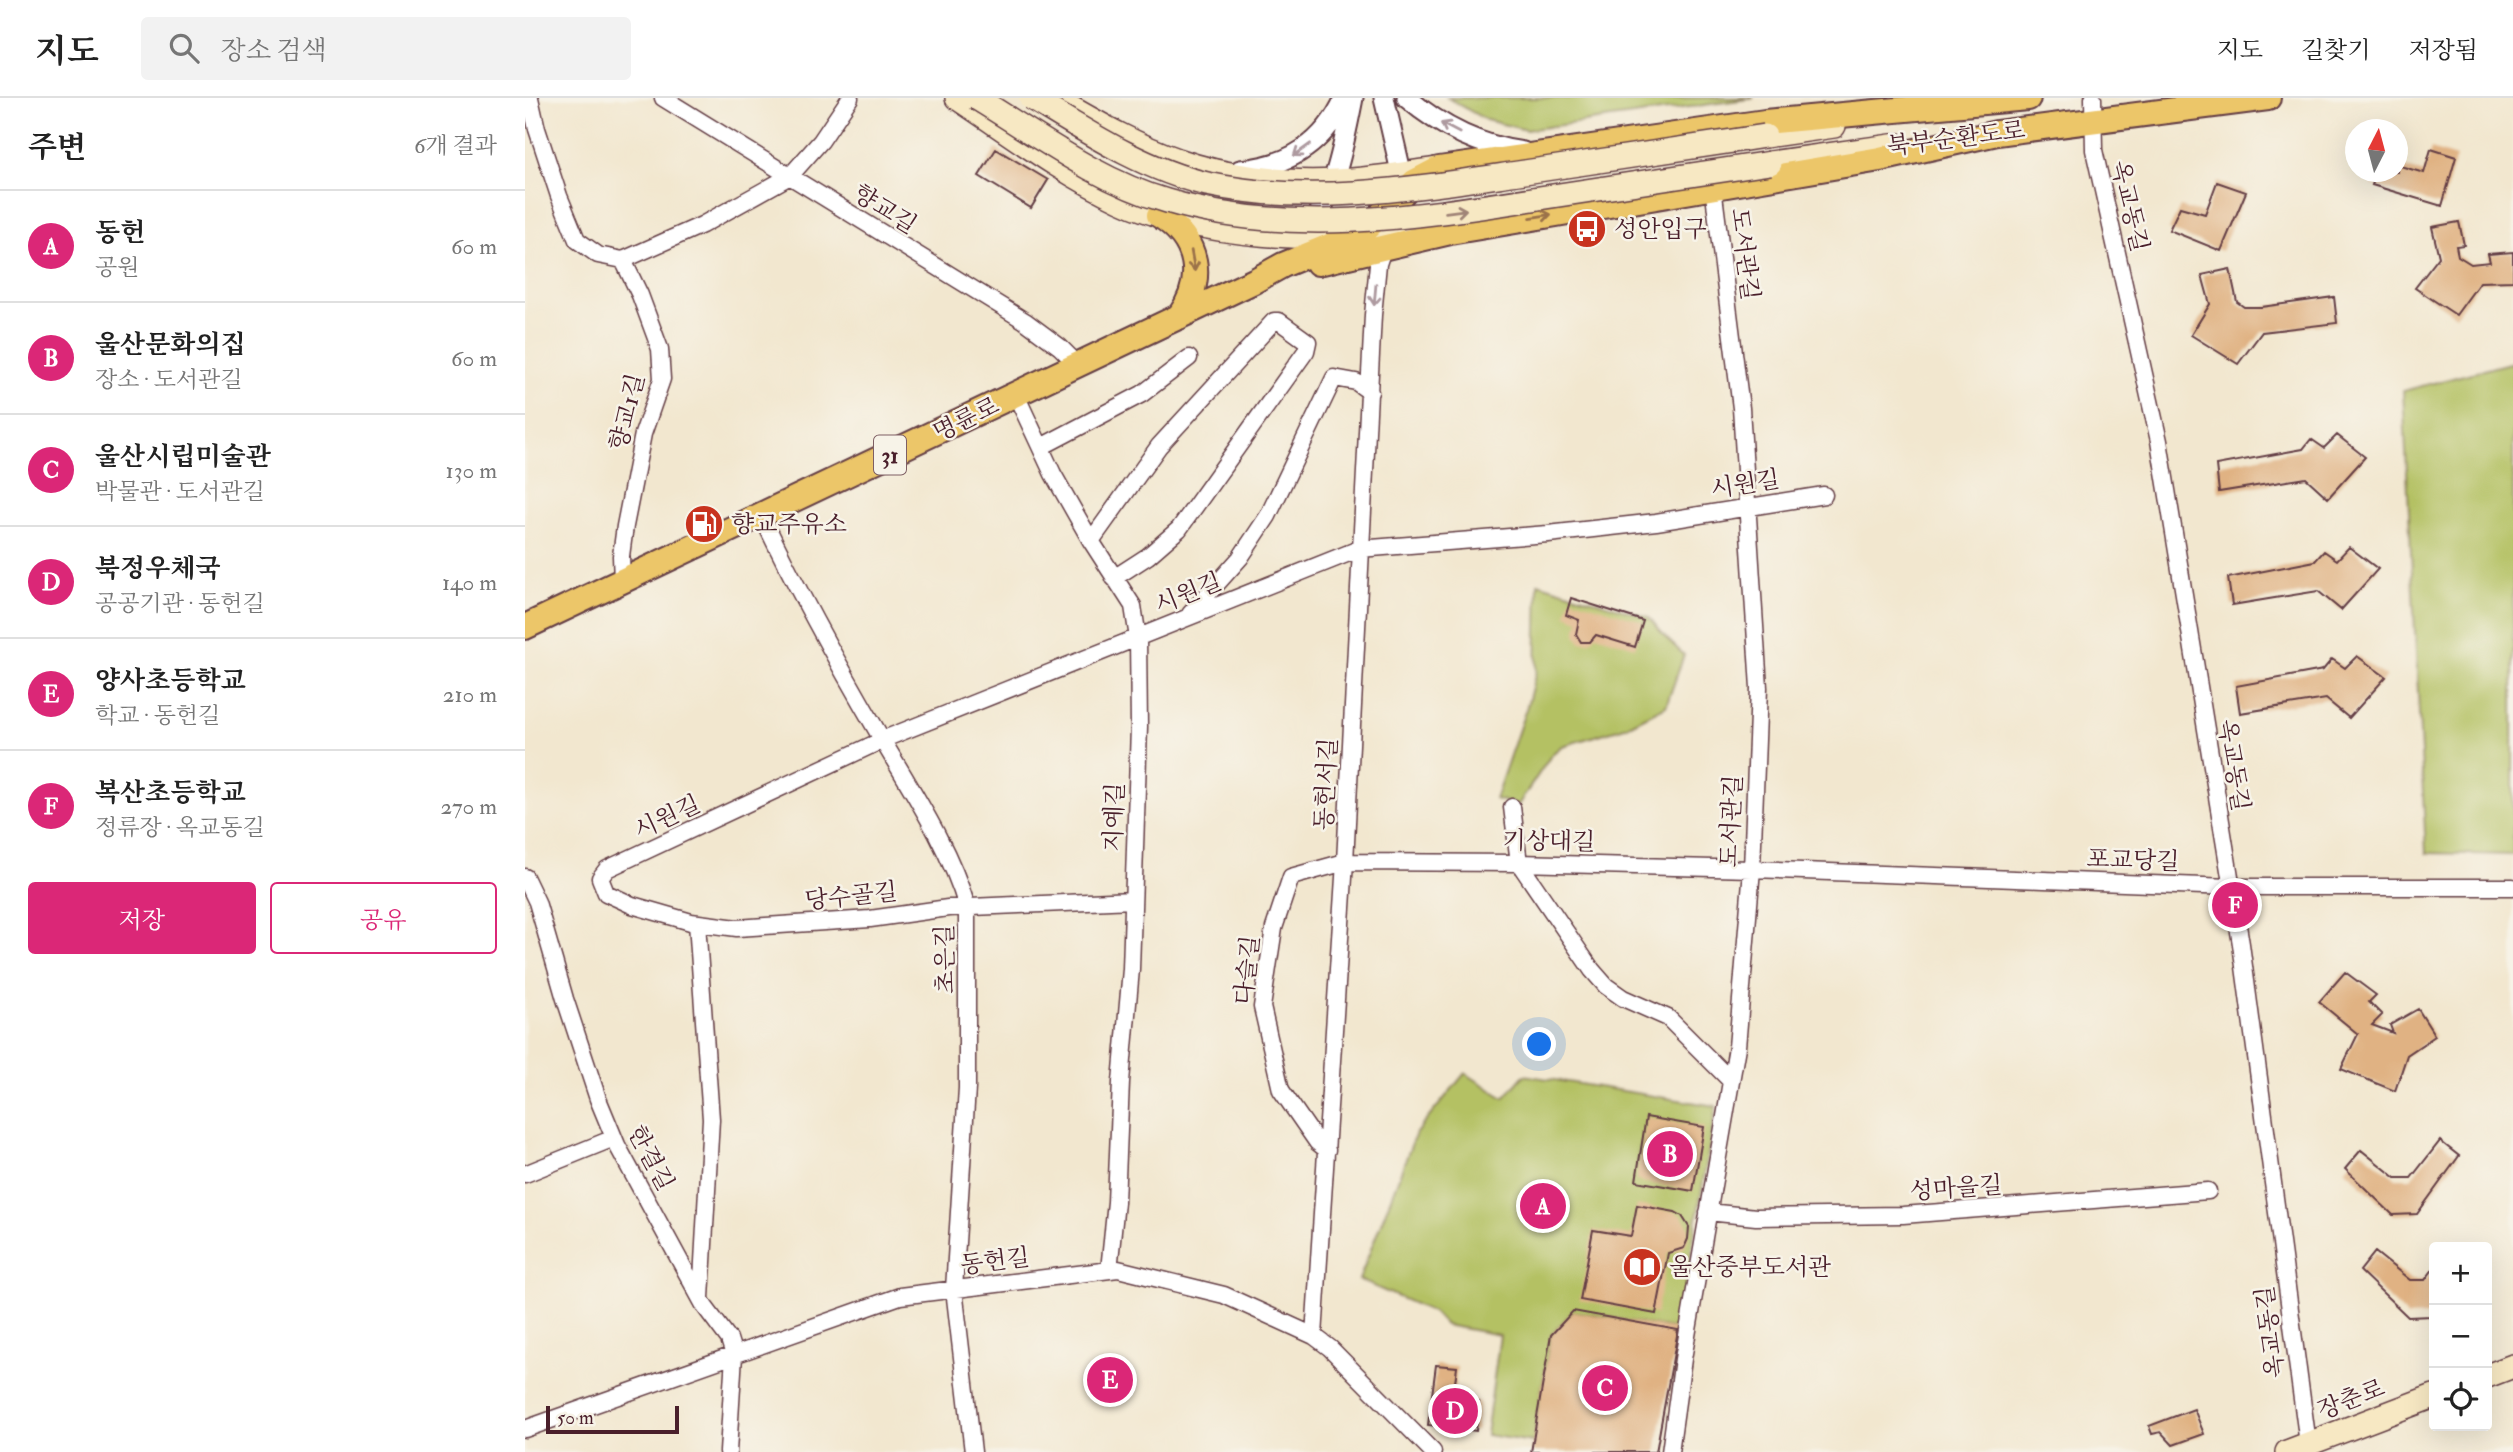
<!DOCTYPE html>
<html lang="ko">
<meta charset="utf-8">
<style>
body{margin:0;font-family:"IM FELL Double Pica","Noto Serif KR",serif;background:#f2f2f2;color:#222}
.controls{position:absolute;right:21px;bottom:21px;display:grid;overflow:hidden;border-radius:7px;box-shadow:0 7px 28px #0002}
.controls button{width:63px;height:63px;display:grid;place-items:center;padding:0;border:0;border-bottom:2px solid #e0e0e0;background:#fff;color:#222;font:35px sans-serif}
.compass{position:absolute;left:1820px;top:21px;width:63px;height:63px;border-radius:50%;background:#fff;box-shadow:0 7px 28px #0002;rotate:6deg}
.scale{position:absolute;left:21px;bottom:18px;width:133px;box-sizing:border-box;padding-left:7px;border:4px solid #4a1f2b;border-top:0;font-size:19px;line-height:24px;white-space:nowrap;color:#4a1f2b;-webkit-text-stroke:5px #f7f3e8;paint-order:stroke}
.you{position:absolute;left:1015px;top:947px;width:24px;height:24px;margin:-18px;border:5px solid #fff;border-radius:50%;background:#1a73e8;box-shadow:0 0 0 10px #1a73e833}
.badge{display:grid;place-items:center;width:46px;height:46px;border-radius:50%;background:#db2777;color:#fff;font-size:23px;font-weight:700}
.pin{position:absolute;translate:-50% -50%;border:4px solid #fff;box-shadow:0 2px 7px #0006}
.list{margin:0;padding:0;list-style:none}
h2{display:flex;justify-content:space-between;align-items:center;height:91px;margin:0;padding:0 28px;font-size:30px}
h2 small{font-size:23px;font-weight:400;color:#767676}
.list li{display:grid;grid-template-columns:46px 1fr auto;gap:21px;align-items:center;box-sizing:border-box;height:112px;padding:0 28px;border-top:2px solid #e0e0e0}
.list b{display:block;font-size:26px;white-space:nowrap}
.list p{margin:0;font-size:23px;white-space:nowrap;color:#767676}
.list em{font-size:23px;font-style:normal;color:#767676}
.actions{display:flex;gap:14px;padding:21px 28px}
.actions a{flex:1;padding:16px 0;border:2px solid #db2777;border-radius:7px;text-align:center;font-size:24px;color:#db2777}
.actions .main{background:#db2777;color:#fff}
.icon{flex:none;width:38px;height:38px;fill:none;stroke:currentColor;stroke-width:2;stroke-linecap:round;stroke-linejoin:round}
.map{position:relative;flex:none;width:1988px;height:1354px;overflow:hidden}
header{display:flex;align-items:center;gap:42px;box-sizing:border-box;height:98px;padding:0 35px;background:#fff;border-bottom:2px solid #e0e0e0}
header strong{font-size:33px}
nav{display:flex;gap:38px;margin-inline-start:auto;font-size:24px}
.search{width:490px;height:63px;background:#f2f2f2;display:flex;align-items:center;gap:18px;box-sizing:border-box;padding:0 24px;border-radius:7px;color:#767676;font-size:26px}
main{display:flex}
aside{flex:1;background:#fff}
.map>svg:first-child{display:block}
</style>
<header>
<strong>지도</strong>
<div class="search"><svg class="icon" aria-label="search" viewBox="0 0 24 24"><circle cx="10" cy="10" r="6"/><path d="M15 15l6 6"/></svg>장소 검색</div>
<nav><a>지도</a><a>길찾기</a><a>저장됨</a></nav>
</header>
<main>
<aside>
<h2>주변<small>6개 결과</small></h2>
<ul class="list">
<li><span class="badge">A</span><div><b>동헌</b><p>공원</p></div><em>60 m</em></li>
<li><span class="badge">B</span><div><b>울산문화의집</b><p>장소 · 도서관길</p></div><em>60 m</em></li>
<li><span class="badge">C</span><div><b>울산시립미술관</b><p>박물관 · 도서관길</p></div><em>130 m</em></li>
<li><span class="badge">D</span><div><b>북정우체국</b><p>공공기관 · 동헌길</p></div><em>140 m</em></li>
<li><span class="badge">E</span><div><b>양사초등학교</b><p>학교 · 동헌길</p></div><em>210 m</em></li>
<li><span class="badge">F</span><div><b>복산초등학교</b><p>정류장 · 옥교동길</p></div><em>270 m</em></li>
</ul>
<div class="actions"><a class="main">저장</a><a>공유</a></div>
</aside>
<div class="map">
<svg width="1988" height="1354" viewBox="0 0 1988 1354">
<rect width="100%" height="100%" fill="#f7f3e8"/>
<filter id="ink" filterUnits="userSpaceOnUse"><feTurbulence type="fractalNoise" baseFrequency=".0143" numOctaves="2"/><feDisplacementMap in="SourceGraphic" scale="14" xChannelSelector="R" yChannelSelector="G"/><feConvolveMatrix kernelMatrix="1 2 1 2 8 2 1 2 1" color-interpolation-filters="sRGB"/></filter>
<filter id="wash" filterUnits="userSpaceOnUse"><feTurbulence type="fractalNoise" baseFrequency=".00686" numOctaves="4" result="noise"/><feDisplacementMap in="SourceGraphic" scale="28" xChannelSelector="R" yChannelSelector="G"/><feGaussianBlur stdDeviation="1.57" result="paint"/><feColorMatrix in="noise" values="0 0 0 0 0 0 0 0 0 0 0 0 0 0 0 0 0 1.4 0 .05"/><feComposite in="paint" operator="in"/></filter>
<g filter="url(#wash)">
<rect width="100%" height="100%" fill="#f2e7cf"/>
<path fill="#b4c164" stroke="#7f7048" stroke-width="2" d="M 923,0 L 1229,0 L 1001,32 L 961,22 Z
M 1988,264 L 1988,757 L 1901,755 L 1878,293 Z
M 1013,485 L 1124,519 L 1141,540 L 1159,557 L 1141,608 L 1100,629 L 1037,648 L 1027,656 L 993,707 L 970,701 L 1003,605 L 1011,573 Z
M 940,975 L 979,1000 L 999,977 L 1191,1008 L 1153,1232 L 1048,1213 L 1026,1237 L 1008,1344 L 961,1337 L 975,1237 L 920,1227 L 908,1214 L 834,1182 L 891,1035 Z"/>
<g id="blocks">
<path fill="#e0b283" d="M 471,51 L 523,82 L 506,110 L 454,78 Z
M 1906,51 L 1931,59 L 1917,108 L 1847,87 L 1852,74 L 1872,74 L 1872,67 L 1899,75 Z
M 1692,84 L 1721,94 L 1696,153 L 1644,132 L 1655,109 L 1680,116 Z
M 1934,124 L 1939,147 L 1931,148 L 1933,158 L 1946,166 L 1965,164 L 1963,156 L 1988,154 L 1988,183 L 1955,184 L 1931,217 L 1890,190 L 1914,159 L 1907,129 Z
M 1705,171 L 1712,204 L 1719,209 L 1736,209 L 1809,199 L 1812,225 L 1737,234 L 1713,266 L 1666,237 L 1685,206 L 1677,177 Z
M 1812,337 L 1840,359 L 1803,400 L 1781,380 L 1694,394 L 1691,367 L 1778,351 L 1786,341 L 1799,350 Z
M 1824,449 L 1853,471 L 1816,512 L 1793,493 L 1707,507 L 1703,480 L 1790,463 L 1799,453 L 1812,462 Z
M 1046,500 L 1118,523 L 1110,549 L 1071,537 L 1065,544 L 1056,544 L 1051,536 L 1054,522 L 1041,517 Z
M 1832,558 L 1861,579 L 1824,620 L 1801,601 L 1715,615 L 1711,588 L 1798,572 L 1807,561 L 1820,570 Z
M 1820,874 L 1851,897 L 1844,904 L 1857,917 L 1847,927 L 1868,935 L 1865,927 L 1893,911 L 1910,938 L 1882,957 L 1870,993 L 1816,971 L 1833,936 L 1794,904 Z
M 1121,1019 L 1179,1029 L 1168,1093 L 1111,1083 Z
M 1915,1043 L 1934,1058 L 1892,1116 L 1868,1117 L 1820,1071 L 1836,1052 L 1871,1080 L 1886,1080 Z
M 1112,1107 L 1150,1114 L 1157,1118 L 1164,1129 L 1163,1141 L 1159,1150 L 1143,1155 L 1131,1216 L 1055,1202 L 1068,1132 L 1106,1138 Z
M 1850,1154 L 1885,1182 L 1900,1182 L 1909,1170 L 1909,1214 L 1906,1218 L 1883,1219 L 1835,1173 Z
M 1048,1213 L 1153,1232 L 1131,1354 L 1006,1354 L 1026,1237 Z
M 911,1267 L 932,1269 L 928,1301 L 954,1304 L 951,1333 L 903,1327 Z
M 1669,1311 L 1679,1336 L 1648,1347 L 1636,1334 L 1627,1336 L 1624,1328 Z"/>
</g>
</g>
<g filter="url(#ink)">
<use href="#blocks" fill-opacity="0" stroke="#633d44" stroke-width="2"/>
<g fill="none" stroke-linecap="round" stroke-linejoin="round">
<g stroke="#633d44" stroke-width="19">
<path id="minor" d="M 5,0 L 12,31 L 34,98 L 52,142 L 73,157 L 98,162 L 177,127 L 265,78 L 296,43 L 325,0
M 138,0 L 500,223 L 535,249 L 553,267
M 1568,0 L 1569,52 L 1634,343 L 1716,846 L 1783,1346
M 491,297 L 528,376 L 566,443 L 608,508 L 613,540 L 614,629 L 606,871 L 596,984 L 591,1104 L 584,1172
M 516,349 L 617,296 L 664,260
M 237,418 C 273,494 313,566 355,638 C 387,693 424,748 442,809 L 442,990 L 429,1191 L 448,1354
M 566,443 L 634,348 L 749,223 L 754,223 L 783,244 L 781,253 L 654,431 L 623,458 L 589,480
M 97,483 L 96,458 L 100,428 L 118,336 L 137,281 L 135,251 L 115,197 L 98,162
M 665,516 L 715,460 L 743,418 L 809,280 L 831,284 L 845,294
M 987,709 L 994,765 L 1067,872 L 1081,888 L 1098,900 L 1143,920 L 1206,983
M 0,779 L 12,804 L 40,901 L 73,1001 L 92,1047 L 180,1209 L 204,1241 L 209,1257 L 203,1354
M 608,802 L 423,810 L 345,821 L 212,830 L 166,824 L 107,807 L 81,795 L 75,780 L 82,771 L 364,639 L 834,451 L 1023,436 L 1131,424 L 1299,397
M 172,825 L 186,1021 L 176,1200
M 802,1052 L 792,1044 L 756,992 L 737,909 L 749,830 L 766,779 L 820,764 L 994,765 L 1227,771 L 1705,789 L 1988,789
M 0,1076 L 89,1040
M 1183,1114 L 1231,1119 L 1378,1117 L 1683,1093
M 789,1238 L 820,764 L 848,217 L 853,166 L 860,145
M 0,1331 L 375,1198 L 593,1171 L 699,1197 L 789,1238 L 805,1250 L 908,1354
M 1145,1354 L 1158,1261 L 1212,949 L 1227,771 L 1234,590 L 1216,310 L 1188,89"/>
</g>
<g stroke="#633d44" stroke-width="23">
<path id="tertiary" d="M 859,0 L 880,91
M 882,0 C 916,29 954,48 998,54
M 715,72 C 764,68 799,46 820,0
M 784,134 C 811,89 818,51 828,0"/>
</g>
<g stroke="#633d44" stroke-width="26">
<path id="secondary" d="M 432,0 C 485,35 537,75 595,102 C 680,142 793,142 884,136
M 529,0 C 569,23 609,47 653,62 C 699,79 762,86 810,83 C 844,82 878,76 911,71
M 1240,38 L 1309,28
M 1245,65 L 1373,47
M 1962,1278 L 1988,1268
M 1762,1354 L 1909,1298"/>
</g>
<g stroke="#633d44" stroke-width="28">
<path id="primary" d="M 634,117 C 674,142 681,181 654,219
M 793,165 L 925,134 L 1355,61 L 1472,35 L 1743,0
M 0,529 L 729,183 L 758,167 L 824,140 L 842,130 L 889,84 L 914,71 L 1240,24 L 1503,0"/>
</g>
<use href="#minor" stroke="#fff" stroke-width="16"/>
<use href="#tertiary" stroke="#fff" stroke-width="19"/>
<use href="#secondary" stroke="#f7e8c3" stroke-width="23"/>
<use href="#primary" stroke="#ecc669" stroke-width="24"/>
<g stroke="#633d44" stroke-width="26" stroke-linecap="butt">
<path id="secondary-bridge" d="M 451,0 C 512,37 573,83 642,103 C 764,139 891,119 1014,100 C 1091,89 1168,77 1245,65
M 506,0 C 562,34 618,71 682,86 C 785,108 891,90 993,75 C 1076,63 1158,51 1240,38"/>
</g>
<use href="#secondary-bridge" stroke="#f7e8c3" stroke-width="23"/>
</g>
<defs><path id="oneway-shaft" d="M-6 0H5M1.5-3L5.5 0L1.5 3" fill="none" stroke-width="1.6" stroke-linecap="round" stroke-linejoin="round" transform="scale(1.75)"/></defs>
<g stroke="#ae9aa0">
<use href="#oneway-shaft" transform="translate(925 30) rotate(-152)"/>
<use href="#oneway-shaft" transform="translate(777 52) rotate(144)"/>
<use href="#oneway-shaft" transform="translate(850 197) rotate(95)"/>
</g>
<use stroke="#a08477" href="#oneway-shaft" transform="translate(931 113) rotate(-7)"/>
<g stroke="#9b724a">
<use href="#oneway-shaft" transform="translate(1016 118) rotate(-9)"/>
<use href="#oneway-shaft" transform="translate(668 163) rotate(80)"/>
</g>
</g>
<defs>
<g id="bus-disc" transform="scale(2.0125)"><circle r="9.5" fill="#c8321e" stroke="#f7f3e8"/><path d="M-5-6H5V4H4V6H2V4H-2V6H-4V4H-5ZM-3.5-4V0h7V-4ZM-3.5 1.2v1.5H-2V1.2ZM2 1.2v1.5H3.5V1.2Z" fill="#fff"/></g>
<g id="fuel-disc" transform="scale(2.0125)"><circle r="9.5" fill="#c8321e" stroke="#f7f3e8"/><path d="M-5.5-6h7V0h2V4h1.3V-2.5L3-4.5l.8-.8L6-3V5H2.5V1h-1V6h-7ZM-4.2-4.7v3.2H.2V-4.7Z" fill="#fff"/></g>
<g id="library-disc" transform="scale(2.0125)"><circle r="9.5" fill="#c8321e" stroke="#f7f3e8"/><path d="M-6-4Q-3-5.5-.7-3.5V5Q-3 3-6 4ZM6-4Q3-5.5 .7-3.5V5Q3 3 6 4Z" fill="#fff"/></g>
</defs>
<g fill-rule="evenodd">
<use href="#bus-disc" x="1062" y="131"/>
<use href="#fuel-disc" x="179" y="426"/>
<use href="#library-disc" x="1117" y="1169"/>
</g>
<g text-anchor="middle" stroke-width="5" stroke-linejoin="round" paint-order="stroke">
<rect fill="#f7f3e8" stroke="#7e5f64" stroke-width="2" x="349" y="337.5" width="32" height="39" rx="5"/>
<g font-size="23" font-weight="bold" fill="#4a1f2b">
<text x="365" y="365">31</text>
</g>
<g font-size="24" fill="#4a1f2b" stroke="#f7f3e8">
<text transform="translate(1431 40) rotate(-7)" y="8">북부순환도로</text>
<text transform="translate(1605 108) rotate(77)" y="8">옥교동길</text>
<text transform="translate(360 111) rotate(32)" y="8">향교길</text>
<text transform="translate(1220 156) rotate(83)" y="8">도서관길</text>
<text transform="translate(102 314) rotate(-76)" y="8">향교1길</text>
<text transform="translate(441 321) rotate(-26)" y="8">명륜로</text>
<text transform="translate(1220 386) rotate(-9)" y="8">시원길</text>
<text transform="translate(663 495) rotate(-22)" y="8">시원길</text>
<text transform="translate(1709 667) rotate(81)" y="8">옥교동길</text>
<text transform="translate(801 686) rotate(-87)" y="8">동헌서길</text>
<text transform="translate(142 719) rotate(-25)" y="8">시원길</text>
<text transform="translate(589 719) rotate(-88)" y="8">지예길</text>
<text transform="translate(1206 723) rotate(-87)" y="8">도서관길</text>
<text transform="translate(1024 743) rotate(1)" y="8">기상대길</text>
<text transform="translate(1608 762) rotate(2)" y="8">포교당길</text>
<text transform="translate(326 798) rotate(-6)" y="8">당수골길</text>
<text transform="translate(420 861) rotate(-91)" y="8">초은길</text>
<text transform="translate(722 872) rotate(-84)" y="8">다슬길</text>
<text transform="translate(126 1060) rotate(62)" y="8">한결길</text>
<text transform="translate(1431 1090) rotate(-4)" y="8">성마을길</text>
<text transform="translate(470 1163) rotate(-7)" y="8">동헌길</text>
<text transform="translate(1745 1234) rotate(-97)" y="8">옥교동길</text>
<text transform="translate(1826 1301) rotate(-21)" y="8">장춘로</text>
</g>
<g font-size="24" fill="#4a1f2b" stroke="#f7f3e8" text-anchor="start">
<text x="1089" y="139">성안입구</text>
<text x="206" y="434">향교주유소</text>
<text x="1144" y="1177">울산중부도서관</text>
</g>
</g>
</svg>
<div class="controls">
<button>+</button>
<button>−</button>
<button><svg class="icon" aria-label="locate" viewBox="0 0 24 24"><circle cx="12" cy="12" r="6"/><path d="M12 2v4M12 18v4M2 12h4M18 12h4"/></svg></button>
</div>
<svg class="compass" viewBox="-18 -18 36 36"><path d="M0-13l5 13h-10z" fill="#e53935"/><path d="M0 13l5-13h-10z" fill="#767676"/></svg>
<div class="scale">50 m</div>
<div class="you"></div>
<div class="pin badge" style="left:1018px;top:1108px">A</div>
<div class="pin badge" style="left:1145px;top:1056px">B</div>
<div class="pin badge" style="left:1080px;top:1290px">C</div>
<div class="pin badge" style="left:930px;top:1313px">D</div>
<div class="pin badge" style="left:585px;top:1282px">E</div>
<div class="pin badge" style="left:1710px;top:807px">F</div>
</div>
</main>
